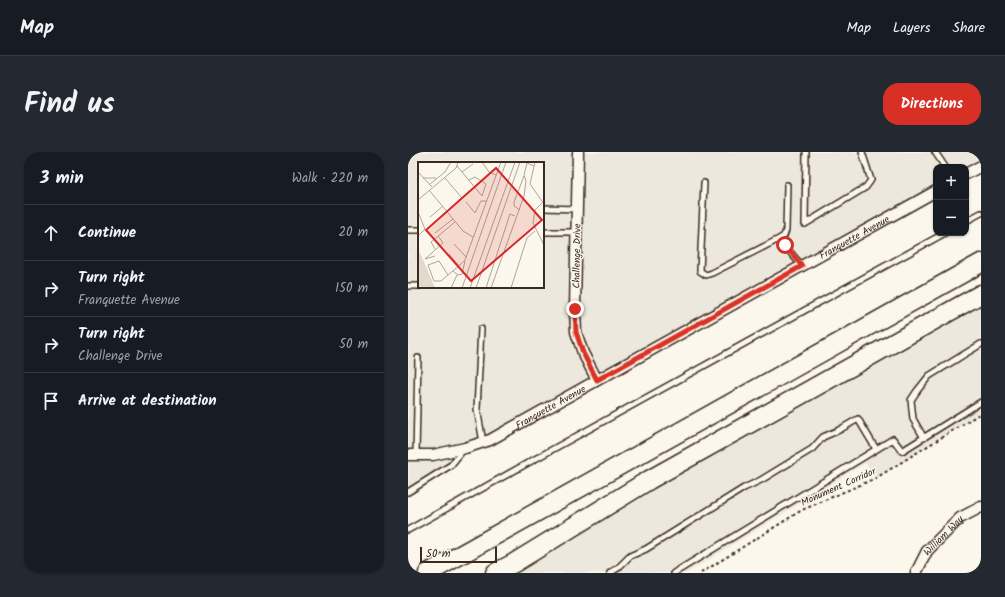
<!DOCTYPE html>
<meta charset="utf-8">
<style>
body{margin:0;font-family:Kalam,sans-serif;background:#242831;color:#f1f3f6}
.controls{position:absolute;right:12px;top:12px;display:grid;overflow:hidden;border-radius:8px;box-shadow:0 1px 3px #0004}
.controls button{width:36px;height:36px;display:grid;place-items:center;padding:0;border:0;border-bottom:1px solid #363941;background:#171b24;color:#f1f3f6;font:20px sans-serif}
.scale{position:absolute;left:12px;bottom:10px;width:77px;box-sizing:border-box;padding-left:4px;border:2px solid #3b2a1e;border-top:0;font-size:11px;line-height:14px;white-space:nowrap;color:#3b2a1e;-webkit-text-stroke:3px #fbf7ec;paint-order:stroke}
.stop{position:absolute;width:12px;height:12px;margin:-9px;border:3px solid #d93025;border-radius:50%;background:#fff}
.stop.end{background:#d93025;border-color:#fff;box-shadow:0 1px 4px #0008}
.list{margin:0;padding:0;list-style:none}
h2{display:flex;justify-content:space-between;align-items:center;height:52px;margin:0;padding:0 16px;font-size:17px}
h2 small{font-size:13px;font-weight:400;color:#9ea1a6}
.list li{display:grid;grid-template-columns:26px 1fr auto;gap:12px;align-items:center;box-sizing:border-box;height:56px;padding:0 16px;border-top:1px solid #363941}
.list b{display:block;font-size:15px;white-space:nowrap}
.list p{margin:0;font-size:13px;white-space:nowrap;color:#9ea1a6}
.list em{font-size:13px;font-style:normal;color:#9ea1a6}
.icon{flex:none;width:22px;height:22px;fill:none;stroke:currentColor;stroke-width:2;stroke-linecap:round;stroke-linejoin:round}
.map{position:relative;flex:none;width:573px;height:421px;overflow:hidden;border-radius:16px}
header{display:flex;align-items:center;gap:24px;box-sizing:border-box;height:56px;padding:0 20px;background:#171b24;border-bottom:1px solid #363941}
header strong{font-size:19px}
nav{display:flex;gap:22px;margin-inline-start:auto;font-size:14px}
.intro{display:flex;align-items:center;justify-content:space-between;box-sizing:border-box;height:96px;padding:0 24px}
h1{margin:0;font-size:28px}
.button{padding:10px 18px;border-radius:16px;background:#d93025;color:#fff;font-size:14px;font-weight:700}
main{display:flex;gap:24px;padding:0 24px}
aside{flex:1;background:#171b24;border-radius:16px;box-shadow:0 1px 3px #0004}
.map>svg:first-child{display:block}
</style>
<header>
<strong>Map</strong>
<nav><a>Map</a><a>Layers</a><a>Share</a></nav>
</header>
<div class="intro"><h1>Find us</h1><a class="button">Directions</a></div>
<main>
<aside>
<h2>3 min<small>Walk · 220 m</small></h2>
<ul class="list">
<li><svg class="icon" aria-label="ahead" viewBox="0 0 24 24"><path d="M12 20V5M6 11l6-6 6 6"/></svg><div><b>Continue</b></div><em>20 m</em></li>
<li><svg class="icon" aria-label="right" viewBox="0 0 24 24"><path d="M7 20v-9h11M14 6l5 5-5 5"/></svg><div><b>Turn right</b><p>Franquette Avenue</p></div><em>150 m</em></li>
<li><svg class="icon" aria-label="right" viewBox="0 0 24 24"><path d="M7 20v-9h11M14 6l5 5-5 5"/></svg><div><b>Turn right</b><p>Challenge Drive</p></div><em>50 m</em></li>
<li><svg class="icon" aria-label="arrive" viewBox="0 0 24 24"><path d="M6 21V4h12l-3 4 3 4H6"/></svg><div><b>Arrive at destination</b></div></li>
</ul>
</aside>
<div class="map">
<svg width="573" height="421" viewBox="0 0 573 421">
<rect width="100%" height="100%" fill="#fbf7ec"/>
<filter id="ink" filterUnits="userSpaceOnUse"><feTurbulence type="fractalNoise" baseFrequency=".025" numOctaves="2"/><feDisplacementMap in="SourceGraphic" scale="8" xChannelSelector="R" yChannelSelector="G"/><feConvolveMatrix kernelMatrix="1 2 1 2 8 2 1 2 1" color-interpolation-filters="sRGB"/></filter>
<g filter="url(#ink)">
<path fill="#ede8dd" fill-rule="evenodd" d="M 0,0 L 573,0 L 573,14 L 558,22 L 558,15 L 528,15 L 528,39 L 57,296 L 43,313 L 0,340 ZM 11,11 L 135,11 L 135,135 L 11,135 Z
M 573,142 L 573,261 L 468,326 L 457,311 L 279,421 L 87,421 Z"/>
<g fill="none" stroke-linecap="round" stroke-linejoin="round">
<g stroke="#3b2a1e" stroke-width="8">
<path id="service" d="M 527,0 L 537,15
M 296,31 L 292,119 L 298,123 L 304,121 L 371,87 L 394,114
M 135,56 L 169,57
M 558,69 L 573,61
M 397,72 L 458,35 L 463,28 L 454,0
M 397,72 L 398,0
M 0,78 L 11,78
M 135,80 L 168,80
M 371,87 L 376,84 L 378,78 L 379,33
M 0,134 L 11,134
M 73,177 L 69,257 L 75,290
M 516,286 L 505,267 L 503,248 L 509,239 L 521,224 L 573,192
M 8,303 L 10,206
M 0,340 L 43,313 L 56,297
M 0,378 L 127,307 L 537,81
M 202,421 L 210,416 L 222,404 L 238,397 L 336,336 L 353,328 L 404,297 L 415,285 L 431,278 L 450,267 L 468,297
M 266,421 L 485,287 L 494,299 L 573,250"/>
</g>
<g stroke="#3b2a1e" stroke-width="13">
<g id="minor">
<path d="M 170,0 L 167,157 L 168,180 L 175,201 L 189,228"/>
<path d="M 558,22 L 573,14"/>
<path id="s1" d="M 0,303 L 25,303 L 57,296 L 82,288 L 528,39"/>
<path id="s2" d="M 508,421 L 519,399 L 552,366 L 573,355"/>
</g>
</g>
<g stroke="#3b2a1e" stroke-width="21">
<path id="motorway" d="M 20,421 L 573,111
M 87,421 L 106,411 L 241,328 L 573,142"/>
</g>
<path stroke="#3b2a1e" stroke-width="2" stroke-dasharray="3 3" stroke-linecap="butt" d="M 293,421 L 394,358 L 468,326 L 573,261"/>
<use href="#service" stroke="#fbf7ec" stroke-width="5"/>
<use href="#minor" stroke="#fbf7ec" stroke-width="10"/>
<use href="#motorway" stroke="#fbf7ec" stroke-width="18"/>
</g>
</g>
<g fill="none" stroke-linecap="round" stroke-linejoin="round" filter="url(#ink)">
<path stroke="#d93025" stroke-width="5" d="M 167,157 L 168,180 L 175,201 L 189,228 L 394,114 L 377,93"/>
</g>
<g text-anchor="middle" stroke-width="3" stroke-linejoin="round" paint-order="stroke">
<g font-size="10" fill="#3b2a1e" stroke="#fbf7ec">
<text dy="4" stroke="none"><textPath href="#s1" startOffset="501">Franquette Avenue</textPath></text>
<text transform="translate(168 104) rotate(-89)" y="4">Challenge Drive</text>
<text dy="4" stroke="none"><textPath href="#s1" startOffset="153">Franquette Avenue</textPath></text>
<text transform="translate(430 334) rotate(-24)" y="4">Monument Corridor</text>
<text dy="4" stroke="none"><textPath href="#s2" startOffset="47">William Way</textPath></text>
</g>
</g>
<g transform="translate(10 10)">
<rect width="126" height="126" fill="#fbf7ec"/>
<path d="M 0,87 L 7,102 L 17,126 L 9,126 L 0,104 Z" fill="#dfd9ce"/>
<path d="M 0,104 L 9,126 L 0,126 Z" fill="#dfd9ce"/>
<path fill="none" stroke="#aea59a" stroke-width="1" d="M 64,0 L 71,10 L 78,13M 117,0 L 112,22 L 126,42M 39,4 L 64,34M 0,10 L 14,25M 44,10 L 55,2M 5,16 L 18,16M 27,16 L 44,36 L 48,33M 51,18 L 57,15 L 68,22 L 64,34M 12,22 L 27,10 L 33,0M 11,28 L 45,69 L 55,75M 0,38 L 38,6 L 40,0M 48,40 L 57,51 L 63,39 L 69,39M 125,40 L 117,48 L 115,61 L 126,83M 102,48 L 96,44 L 96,40 L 106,14M 0,50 L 7,67 L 0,74M 12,55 L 25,44M 17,71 L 35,57M 36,82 L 48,95M 17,87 L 13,80 L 37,60M 31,92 L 41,104M 17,94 L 7,97 L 25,81 L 20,74M 35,109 L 40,113 L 44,112 L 47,99M 30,113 L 21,99 L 10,103 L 16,119 L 23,119 L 43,102 L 47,98 L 83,0M 33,126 L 39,113M 44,126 L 88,0M 52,126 L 97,0M 58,126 L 102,0M 68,126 L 92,52 L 97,54M 73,126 L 106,34 L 108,19 L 106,13 L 109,1 L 116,4M 93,126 L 109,76 L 117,69"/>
<path fill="#d62828" fill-opacity="0.15" stroke="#d62828" stroke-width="2" d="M 78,6 L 124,58 L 53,119 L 8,68 Z"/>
<rect width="126" height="126" fill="none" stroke="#3b2a1e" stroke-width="2"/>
</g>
</svg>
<div class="controls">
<button>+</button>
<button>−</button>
</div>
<div class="scale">50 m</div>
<div class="stop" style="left:377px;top:93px"></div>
<div class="stop end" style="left:167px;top:157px"></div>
</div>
</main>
